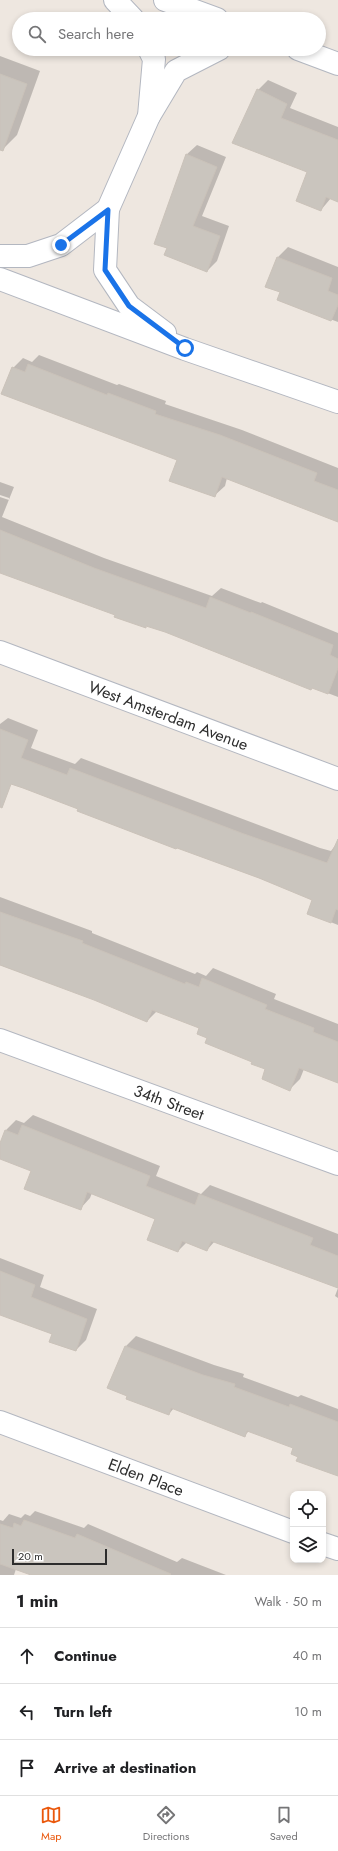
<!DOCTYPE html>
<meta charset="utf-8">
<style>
body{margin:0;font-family:Jost,sans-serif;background:#f2f2f2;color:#202124}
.controls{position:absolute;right:12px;bottom:12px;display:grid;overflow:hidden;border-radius:8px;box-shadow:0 2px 6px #0003}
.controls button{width:36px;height:36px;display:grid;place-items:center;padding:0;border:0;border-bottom:1px solid #e0e0e0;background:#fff;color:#202124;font:20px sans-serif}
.scale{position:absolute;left:12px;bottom:10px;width:95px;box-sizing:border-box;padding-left:4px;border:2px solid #2d2d2d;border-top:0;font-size:11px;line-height:14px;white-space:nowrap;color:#2d2d2d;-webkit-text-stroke:3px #fff;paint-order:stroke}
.stop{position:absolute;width:12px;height:12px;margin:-9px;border:3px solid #1a73e8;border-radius:50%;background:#fff}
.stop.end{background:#1a73e8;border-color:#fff;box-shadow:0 1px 4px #0008}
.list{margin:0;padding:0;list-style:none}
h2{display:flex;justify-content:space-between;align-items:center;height:52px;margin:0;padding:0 16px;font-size:17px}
h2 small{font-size:13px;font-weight:400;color:#757577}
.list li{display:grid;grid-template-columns:26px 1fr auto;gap:12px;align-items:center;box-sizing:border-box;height:56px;padding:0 16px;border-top:1px solid #e0e0e0}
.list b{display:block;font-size:15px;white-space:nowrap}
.list em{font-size:13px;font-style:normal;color:#757577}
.icon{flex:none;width:22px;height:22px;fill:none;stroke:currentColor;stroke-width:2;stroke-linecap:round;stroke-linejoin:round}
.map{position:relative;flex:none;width:338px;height:1575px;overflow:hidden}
.search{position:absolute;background:#fff;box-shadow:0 2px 6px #0003;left:12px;right:12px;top:12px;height:44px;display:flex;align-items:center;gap:10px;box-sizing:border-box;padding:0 14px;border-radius:22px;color:#757577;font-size:15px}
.sheet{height:220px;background:#fff}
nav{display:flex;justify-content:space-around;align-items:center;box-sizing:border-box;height:56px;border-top:1px solid #e0e0e0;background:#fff;font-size:11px;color:#757577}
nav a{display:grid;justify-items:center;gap:2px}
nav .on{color:#ea580c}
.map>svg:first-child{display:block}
</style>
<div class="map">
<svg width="338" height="1575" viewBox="0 0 338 1575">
<rect width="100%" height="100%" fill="#eee7e0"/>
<path fill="#0003" d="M 0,56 L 40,71 L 17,135 L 3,149 L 0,148 Z
M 268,80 L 297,93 L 290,108 L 338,127 L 338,201 L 331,198 L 321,210 L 308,172 L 258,90 Z
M 197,145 L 226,157 L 202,216 L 229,226 L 217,261 L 207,271 L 168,247 L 186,155 Z
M 288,247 L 338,267 L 338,322 L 278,300 L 281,291 L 278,257 Z
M 39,355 L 117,385 L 119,384 L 166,401 L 165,404 L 242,430 L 338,468 L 338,520 L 227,478 L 225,486 L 214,496 L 178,460 L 13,368 L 23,358 L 32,362 Z
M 0,482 L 14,487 L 2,517 L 104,558 L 212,596 L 221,588 L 261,603 L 262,602 L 338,633 L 338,697 L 165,631 L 0,572 L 0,497 L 9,500 L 9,498 L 0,495 Z
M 8,718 L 38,730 L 31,748 L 75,764 L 81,758 L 320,848 L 331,851 L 334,847 L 338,849 L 338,925 L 308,913 L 314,899 L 0,778 L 0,724 Z
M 0,897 L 92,931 L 92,933 L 195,974 L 197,972 L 206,976 L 213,968 L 276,994 L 274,999 L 338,1024 L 338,1082 L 304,1069 L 300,1079 L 290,1089 L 267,1069 L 208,1038 L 201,1028 L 157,1011 L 147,1021 L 94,999 L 0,965 Z
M 33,1115 L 160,1166 L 156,1176 L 201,1194 L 210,1185 L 338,1234 L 338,1287 L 215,1241 L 207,1250 L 187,1242 L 178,1251 L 156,1219 L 92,1193 L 90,1198 L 80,1209 L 33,1171 L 0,1158 L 0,1146 L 6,1130 L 16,1120 L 24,1123 Z
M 0,1258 L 44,1275 L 40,1287 L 97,1309 L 86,1340 L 76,1350 L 53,1334 L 0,1314 Z
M 338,1288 L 338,1298 L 335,1296 Z
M 136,1336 L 214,1365 L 244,1374 L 243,1377 L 298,1397 L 301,1395 L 338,1409 L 338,1475 L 299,1456 L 294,1447 L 249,1431 L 244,1436 L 174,1408 L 169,1414 L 126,1346 Z
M 35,1511 L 84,1528 L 88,1524 L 177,1562 L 182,1558 L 226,1575 L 51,1575 L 16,1569 L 14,1575 L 0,1575 L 0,1520 L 3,1521 L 9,1514 L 21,1518 L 25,1514 L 30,1516 Z"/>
<path fill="#cac5be" stroke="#cac2b9" d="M 0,74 L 27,84 L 3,151 L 0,150 Z
M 257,89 L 287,104 L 281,118 L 338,140 L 338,202 L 326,197 L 321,211 L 296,201 L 307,172 L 232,143 Z
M 186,154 L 217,167 L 193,226 L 220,236 L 207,272 L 164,255 L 167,248 L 154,244 Z
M 277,257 L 332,278 L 328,291 L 338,295 L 338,305 L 331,321 L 277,300 L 280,292 L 265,287 Z
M 28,364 L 107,395 L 108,393 L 156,411 L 155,414 L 220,435 L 317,473 L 314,481 L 338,490 L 338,522 L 222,477 L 215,497 L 169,481 L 177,460 L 1,394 L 12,367 L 25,372 Z
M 0,530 L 94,568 L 206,608 L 210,597 L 251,613 L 251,612 L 333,645 L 330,655 L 338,659 L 338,668 L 328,694 L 312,688 L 311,690 L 165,632 L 146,626 L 146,628 L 114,617 L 115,615 L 0,573 Z
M 0,729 L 28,740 L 21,758 L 67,775 L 70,768 L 244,834 L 327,863 L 338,839 L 338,910 L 336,909 L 331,923 L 307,914 L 312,900 L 259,878 L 177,848 L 176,849 L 77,811 L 78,809 L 23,788 L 11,784 L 2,808 L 0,807 Z
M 0,912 L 83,941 L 82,943 L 185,984 L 186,982 L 199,987 L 202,978 L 267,1005 L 265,1009 L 314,1028 L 313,1032 L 338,1042 L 338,1083 L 299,1068 L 290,1091 L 262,1079 L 265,1069 L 251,1064 L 252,1062 L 205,1043 L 207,1038 L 197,1034 L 199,1028 L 152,1010 L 147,1022 L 94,1000 L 0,965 Z
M 22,1125 L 150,1176 L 146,1186 L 195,1205 L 199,1194 L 313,1238 L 310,1245 L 338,1256 L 338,1288 L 211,1241 L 207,1251 L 182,1241 L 178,1252 L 147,1240 L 155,1219 L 87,1192 L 81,1210 L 24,1189 L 31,1171 L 0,1159 L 0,1143 L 5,1130 L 18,1135 Z
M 0,1271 L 35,1285 L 31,1297 L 87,1319 L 76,1351 L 49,1342 L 52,1334 L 0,1315 Z
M 125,1346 L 203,1375 L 235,1384 L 234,1387 L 289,1407 L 290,1404 L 338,1422 L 338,1476 L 296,1461 L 298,1457 L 291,1454 L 293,1448 L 247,1431 L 245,1437 L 171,1408 L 169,1415 L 126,1399 L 127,1396 L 107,1388 Z
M 24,1520 L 75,1538 L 77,1534 L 171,1574 L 170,1575 L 31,1575 L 0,1564 L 0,1524 L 13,1528 L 14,1523 L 21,1526 Z"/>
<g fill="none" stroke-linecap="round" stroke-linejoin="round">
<g stroke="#b3b7c0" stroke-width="24">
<g id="minor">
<path d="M 165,0 L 217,19"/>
<path d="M 298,49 L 338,64"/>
<path d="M 149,116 L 176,71 L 219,49"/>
<path d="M 108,209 L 105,270 L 129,306 L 165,333"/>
<path d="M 0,279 L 185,349 L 338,402"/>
<path id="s1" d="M 0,652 L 338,779"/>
<path id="s2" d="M 0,1040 L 338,1164"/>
<path id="s3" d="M 0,1422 L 293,1532"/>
<path d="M 323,1544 L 338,1549"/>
</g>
</g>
<g stroke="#b3b7c0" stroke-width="24">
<path id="tertiary" d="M 115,0 L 133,19
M 0,256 L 28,256 L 61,245 L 108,209 L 149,116 L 154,59 L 149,49"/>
</g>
<use href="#minor" stroke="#fff" stroke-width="22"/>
<use href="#tertiary" stroke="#fff" stroke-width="22"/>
</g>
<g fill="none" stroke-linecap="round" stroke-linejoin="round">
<path stroke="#1a73e8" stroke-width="5" d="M 61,245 L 108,210 L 105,270 L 129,306 L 185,348"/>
</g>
<g text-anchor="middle" stroke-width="3" stroke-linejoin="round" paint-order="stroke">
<g font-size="16" fill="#2d2d2d" stroke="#fff">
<text dy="6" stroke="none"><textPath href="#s1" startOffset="180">West Amsterdam Avenue</textPath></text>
<text dy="6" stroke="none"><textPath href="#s2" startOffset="180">34th Street</textPath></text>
<text dy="6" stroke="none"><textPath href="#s3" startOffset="156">Elden Place</textPath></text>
</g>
</g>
</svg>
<div class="controls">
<button><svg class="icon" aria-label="locate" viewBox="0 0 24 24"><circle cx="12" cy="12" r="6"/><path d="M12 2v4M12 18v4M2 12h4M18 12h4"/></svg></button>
<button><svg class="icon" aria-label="layers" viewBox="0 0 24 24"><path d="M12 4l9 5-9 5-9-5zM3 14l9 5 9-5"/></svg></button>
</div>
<div class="scale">20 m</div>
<div class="stop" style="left:185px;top:348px"></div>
<div class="stop end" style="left:61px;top:245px"></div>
<div class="search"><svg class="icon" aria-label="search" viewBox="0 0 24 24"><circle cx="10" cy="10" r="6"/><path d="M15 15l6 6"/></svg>Search here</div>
</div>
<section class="sheet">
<h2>1 min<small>Walk · 50 m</small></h2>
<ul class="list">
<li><svg class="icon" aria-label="ahead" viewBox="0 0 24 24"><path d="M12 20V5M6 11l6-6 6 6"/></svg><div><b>Continue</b></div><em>40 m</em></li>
<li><svg class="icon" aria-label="left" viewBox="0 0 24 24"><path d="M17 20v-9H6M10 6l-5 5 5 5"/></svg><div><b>Turn left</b></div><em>10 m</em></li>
<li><svg class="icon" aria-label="arrive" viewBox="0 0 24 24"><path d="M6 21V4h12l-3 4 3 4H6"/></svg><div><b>Arrive at destination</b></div></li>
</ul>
</section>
<nav>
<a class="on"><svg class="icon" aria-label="map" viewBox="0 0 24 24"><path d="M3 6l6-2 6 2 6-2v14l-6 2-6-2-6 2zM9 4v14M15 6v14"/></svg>Map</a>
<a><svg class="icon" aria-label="directions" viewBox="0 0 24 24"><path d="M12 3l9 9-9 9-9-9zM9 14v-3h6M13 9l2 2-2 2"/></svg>Directions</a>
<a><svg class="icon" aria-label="saved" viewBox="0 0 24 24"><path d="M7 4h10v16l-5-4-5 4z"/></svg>Saved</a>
</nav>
